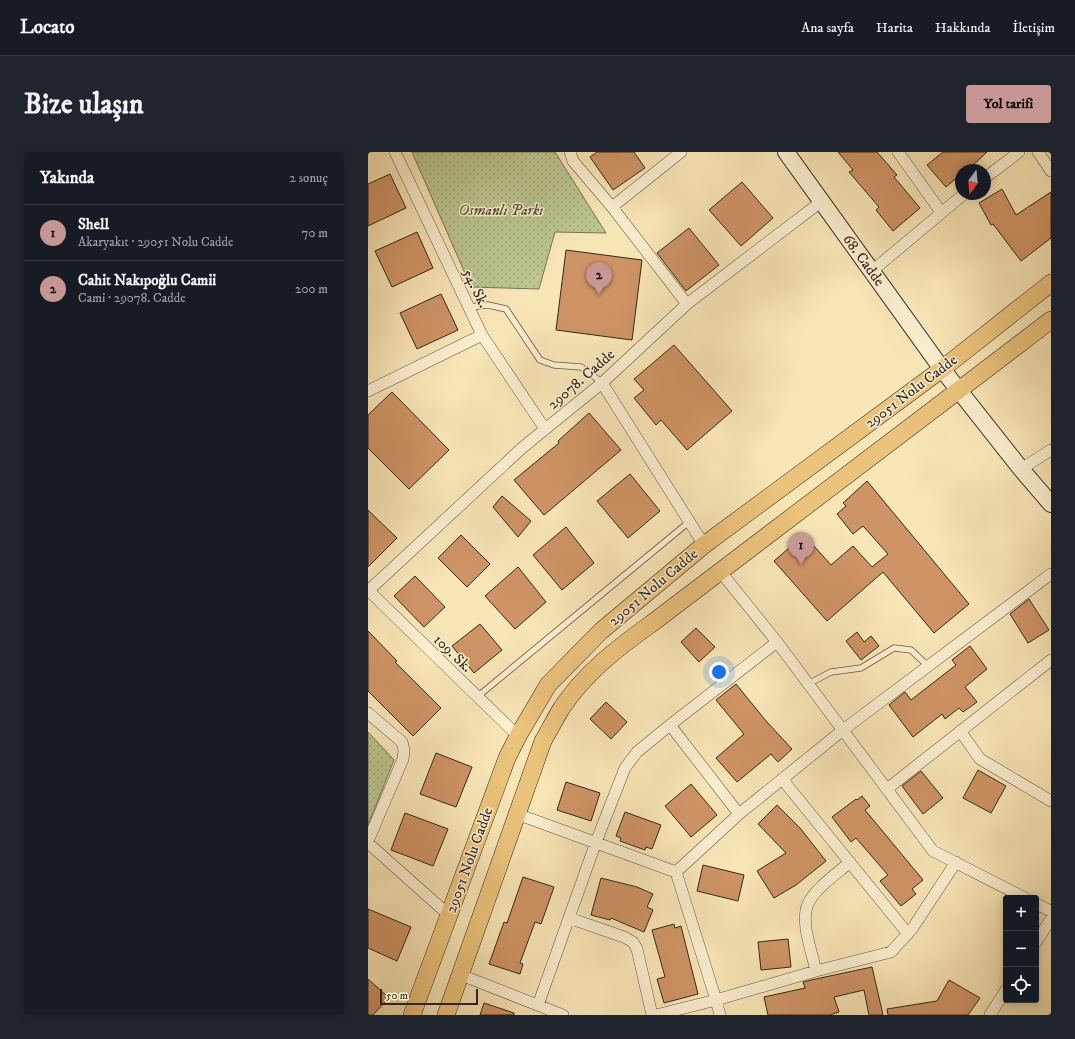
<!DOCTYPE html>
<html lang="tr">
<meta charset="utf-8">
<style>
body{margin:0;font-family:"IM FELL DW Pica",serif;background:#20242c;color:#f1f3f6}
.controls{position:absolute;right:12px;bottom:12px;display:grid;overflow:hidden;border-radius:4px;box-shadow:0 2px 10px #0003}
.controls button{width:36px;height:36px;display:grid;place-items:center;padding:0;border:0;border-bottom:1px solid #363941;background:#171b24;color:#f1f3f6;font:20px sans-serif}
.compass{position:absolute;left:587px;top:12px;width:36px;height:36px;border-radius:50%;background:#171b24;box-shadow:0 2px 10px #0003;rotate:195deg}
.scale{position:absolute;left:12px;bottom:10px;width:98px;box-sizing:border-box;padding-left:4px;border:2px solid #332720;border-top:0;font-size:11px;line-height:14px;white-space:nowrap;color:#332720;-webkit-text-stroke:3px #fbefd0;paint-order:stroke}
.you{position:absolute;left:351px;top:520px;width:14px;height:14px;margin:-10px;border:3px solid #fff;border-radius:50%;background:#1a73e8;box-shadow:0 0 0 6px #1a73e833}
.badge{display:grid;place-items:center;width:26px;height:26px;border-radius:50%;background:#c59692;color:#111;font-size:13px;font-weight:700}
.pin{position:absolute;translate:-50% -33px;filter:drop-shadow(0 1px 2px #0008)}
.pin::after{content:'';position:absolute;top:21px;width:14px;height:12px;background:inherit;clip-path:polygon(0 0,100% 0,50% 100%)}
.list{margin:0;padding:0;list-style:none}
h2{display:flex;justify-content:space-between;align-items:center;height:52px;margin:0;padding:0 16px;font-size:17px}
h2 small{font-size:13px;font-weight:400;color:#9ea1a6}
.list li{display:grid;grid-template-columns:26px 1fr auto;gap:12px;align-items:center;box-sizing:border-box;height:56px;padding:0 16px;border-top:1px solid #363941}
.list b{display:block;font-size:15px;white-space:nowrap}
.list p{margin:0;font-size:13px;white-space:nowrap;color:#9ea1a6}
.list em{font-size:13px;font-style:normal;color:#9ea1a6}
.icon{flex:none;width:22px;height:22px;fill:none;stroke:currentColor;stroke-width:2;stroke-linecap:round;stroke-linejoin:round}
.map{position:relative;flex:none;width:683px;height:863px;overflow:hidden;border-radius:4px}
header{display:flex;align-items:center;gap:24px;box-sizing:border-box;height:56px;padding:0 20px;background:#171b24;border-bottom:1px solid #363941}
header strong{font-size:19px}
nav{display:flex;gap:22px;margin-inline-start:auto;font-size:14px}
.intro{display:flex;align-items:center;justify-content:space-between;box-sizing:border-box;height:96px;padding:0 24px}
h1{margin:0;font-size:28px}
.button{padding:10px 18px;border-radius:4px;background:#c59692;color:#111;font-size:14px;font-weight:700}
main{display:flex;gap:24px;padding:0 24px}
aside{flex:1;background:#171b24;border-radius:4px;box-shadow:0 2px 10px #0003}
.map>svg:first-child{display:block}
</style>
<header>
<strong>Locato</strong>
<nav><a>Ana sayfa</a><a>Harita</a><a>Hakkında</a><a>İletişim</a></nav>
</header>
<div class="intro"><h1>Bize ulaşın</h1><a class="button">Yol tarifi</a></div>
<main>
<aside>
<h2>Yakında<small>2 sonuç</small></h2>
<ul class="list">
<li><span class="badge">1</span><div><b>Shell</b><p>Akaryakıt · 29051 Nolu Cadde</p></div><em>70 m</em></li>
<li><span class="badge">2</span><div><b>Cahit Nakıpoğlu Camii</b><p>Cami · 29078. Cadde</p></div><em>200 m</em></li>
</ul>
</aside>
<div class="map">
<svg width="683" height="863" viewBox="0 0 683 863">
<defs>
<pattern id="park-dots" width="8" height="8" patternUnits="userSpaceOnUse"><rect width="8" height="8" fill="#bbc690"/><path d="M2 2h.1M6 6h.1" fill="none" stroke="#a1aa7c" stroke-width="1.8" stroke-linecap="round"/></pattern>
</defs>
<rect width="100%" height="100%" fill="#f9e6b7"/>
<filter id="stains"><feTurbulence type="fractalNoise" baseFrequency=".005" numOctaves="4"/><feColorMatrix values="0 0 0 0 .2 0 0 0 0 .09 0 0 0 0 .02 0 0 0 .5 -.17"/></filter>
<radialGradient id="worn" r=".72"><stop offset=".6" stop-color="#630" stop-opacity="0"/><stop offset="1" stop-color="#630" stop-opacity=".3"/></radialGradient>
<path fill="url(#park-dots)" stroke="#777658" d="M 44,0 L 187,0 L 238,81 L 187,80 L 171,137 L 103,135 Z
M 0,580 L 26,608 L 0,673 Z"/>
<path fill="#cf9465" stroke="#332720" d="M 229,0 L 266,0 L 277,16 L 245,38 L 222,5 Z
M 470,0 L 509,0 L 529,23 L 526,25 L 552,56 L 525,79 L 508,58 L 511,55 L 481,20 L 485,18 Z
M 575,0 L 619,0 L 600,18 L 593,18 L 593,22 L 578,35 L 559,13 Z
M 22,22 L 38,56 L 0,74 L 0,32 Z
M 374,30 L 405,66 L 373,94 L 341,58 Z
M 634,37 L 648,63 L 683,40 L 683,86 L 653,109 L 625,72 L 623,73 L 611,51 Z
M 321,76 L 351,113 L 318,139 L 289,101 Z
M 49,80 L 65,116 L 24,135 L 7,99 Z
M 198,98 L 274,108 L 264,188 L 188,178 Z
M 73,142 L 90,178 L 49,197 L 32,161 Z
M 306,193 L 364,259 L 319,298 L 293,268 L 288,273 L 266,246 L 276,238 L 266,227 Z
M 24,240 L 81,298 L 41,337 L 0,296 L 0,263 Z
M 221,261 L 253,298 L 176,363 L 146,328 L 191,291 L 190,289 Z
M 262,322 L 292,359 L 260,386 L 229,349 Z
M 499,329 L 601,452 L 566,481 L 515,420 L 459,469 L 406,409 L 436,383 L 463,413 L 485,394 L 504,415 L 520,402 L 495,374 L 485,382 L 469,362 L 478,354 L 475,351 Z
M 134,344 L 163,369 L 150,385 L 125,355 Z
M 0,358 L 29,386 L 0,415 Z
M 198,375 L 226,411 L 194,438 L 165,403 Z
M 93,383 L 122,412 L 99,435 L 70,406 Z
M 150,415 L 178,450 L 147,477 L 117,444 Z
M 47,424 L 77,455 L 56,475 L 26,444 Z
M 661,447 L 681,478 L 660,491 L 642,462 Z
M 112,472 L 134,498 L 106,521 L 84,494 Z
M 328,476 L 347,495 L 331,510 L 313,490 Z
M 0,479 L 29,509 L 27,510 L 73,556 L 45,584 L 0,539 Z
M 489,480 L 496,490 L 503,484 L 511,494 L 493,508 L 478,489 Z
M 602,494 L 619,517 L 597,535 L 609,550 L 595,560 L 591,556 L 577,567 L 574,562 L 545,585 L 521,553 L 537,540 L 543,548 L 588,513 L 584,508 Z
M 368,532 L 398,569 L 424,597 L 410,610 L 403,602 L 369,630 L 348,606 L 376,582 L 348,548 Z
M 238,550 L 259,570 L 243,587 L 222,567 Z
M 68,601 L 104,615 L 88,655 L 52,642 Z
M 610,618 L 638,634 L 623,661 L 595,646 Z
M 553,619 L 575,646 L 555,662 L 534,634 Z
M 198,630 L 232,641 L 223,669 L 189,658 Z
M 323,632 L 349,663 L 323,685 L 297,654 Z
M 494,644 L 502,654 L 497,658 L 555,728 L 544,737 L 548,742 L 533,754 L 512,729 L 520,723 L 488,686 L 483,690 L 464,665 L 488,647 L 489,648 Z
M 409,653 L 432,676 L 458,709 L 428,733 L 406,746 L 389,719 L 418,701 L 390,672 Z
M 257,660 L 293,673 L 284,697 L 278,695 L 277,698 L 252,689 L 253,686 L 248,684 Z
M 37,661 L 80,677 L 65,714 L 23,698 Z
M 335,713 L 376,723 L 370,749 L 329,739 Z
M 155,725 L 186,735 L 173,772 L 167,770 L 152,811 L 155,812 L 152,822 L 121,812 L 136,770 L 139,771 Z
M 233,726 L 269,735 L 285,742 L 279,755 L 285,758 L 276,780 L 243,766 L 242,768 L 223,763 Z
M 0,757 L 43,775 L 29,809 L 0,796 Z
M 306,772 L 307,776 L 313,774 L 330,842 L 296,851 L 289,827 L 297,825 L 284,778 Z
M 420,787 L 423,815 L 393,818 L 390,790 Z
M 504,815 L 515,863 L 501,863 L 496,838 L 466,845 L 471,860 L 462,863 L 400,863 L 396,845 L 437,836 L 435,830 L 443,828 Z
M 0,827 L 21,846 L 5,863 L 0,863 Z
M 581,828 L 612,846 L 600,863 L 520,863 L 519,857 L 569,849 Z
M 116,851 L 146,861 L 146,863 L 112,863 Z"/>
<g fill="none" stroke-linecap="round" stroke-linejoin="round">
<g stroke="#645746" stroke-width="7">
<path id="lane" d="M 101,155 L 120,153 L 138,157 L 172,208 L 186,213 L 213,215 L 223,222 L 234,231
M 440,532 L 463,520 L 493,516 L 526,496 L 543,498 L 560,514
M 109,545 L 321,370"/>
</g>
<g stroke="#645746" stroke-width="12">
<path id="street" d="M 27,0 L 114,183 L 177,277
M 202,0 L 205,9 L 244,55 L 319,152
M 530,0 L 573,60
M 670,0 L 683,19
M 617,26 L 651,0
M 244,55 L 313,0
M 504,119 L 596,42
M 234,231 L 336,393
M 0,239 L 114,183
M 653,317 L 683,298
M 352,419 L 409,490 L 565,699 L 657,746
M 0,438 L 150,584
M 0,439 L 154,296 L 234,231 L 319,152 L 454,49
M 0,561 L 34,590 L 36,598 L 35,607 L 0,689
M 592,579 L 612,607 L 683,649
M 414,627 L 540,782
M 519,637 L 683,508
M 149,662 L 308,720 L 371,662 L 475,578 L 683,422
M 371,662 L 302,573 L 409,490
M 0,691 L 82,764
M 308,720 L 348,848 L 448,819 L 523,800 L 544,777 L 588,710
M 668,752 L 683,759
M 201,766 L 256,785 L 265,790 L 269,797 L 284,863
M 668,790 L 683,767
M 448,819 C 444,800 432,770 440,752 C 446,737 470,721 482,710
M 93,823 L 195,863
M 170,853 L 228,690 L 257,616 L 269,600 L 302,573
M 288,863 L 348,848 L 352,863
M 622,863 L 638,838"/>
</g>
<g stroke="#332720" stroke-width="18">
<path id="secondary" d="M 418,0 L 574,217 L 653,317 L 683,352"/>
</g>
<g stroke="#332720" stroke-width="18">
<path id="primary" d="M 44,863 L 139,606 L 150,584 L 180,533 L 233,479 L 336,393 L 574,217 L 683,131
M 78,863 L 175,589 C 181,579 187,567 193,557 C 216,522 249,496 283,472 L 683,168"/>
</g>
<use href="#lane" stroke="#fbefd0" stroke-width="5.5"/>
<use href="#street" stroke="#fbefd0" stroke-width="11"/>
<use href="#secondary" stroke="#fbefd0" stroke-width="16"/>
<use href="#primary" stroke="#ecc37c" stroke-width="17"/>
</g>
<g text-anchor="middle" stroke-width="3" stroke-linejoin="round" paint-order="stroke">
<g font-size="15" font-style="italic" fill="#554f3c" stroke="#fbefd0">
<text x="133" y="63">Osmanlı Parkı</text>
</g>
<g font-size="15" fill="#332720" stroke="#fbefd0">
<text transform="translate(496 108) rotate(54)" y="5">68. Cadde</text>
<text transform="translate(108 136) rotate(64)" y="5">54. Sk.</text>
<text transform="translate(213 227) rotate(-41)" y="5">29078. Cadde</text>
<text transform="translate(543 239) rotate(-37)" y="5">29051 Nolu Cadde</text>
<text transform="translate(285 435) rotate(-40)" y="5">29051 Nolu Cadde</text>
<text transform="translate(85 501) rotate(44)" y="5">109. Sk.</text>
<text transform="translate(101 708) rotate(-70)" y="5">29051 Nolu Cadde</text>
</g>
</g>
<rect width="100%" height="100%" filter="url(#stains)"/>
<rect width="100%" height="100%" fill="url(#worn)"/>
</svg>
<div class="controls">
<button>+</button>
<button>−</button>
<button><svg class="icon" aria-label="locate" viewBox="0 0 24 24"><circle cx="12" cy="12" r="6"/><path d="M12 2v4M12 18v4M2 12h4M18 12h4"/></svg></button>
</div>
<svg class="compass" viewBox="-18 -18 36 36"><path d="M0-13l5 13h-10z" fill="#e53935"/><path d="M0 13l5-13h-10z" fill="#9ea1a6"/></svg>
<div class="scale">50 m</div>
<div class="you"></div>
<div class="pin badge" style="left:433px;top:413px">1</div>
<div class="pin badge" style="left:231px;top:143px">2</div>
</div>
</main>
